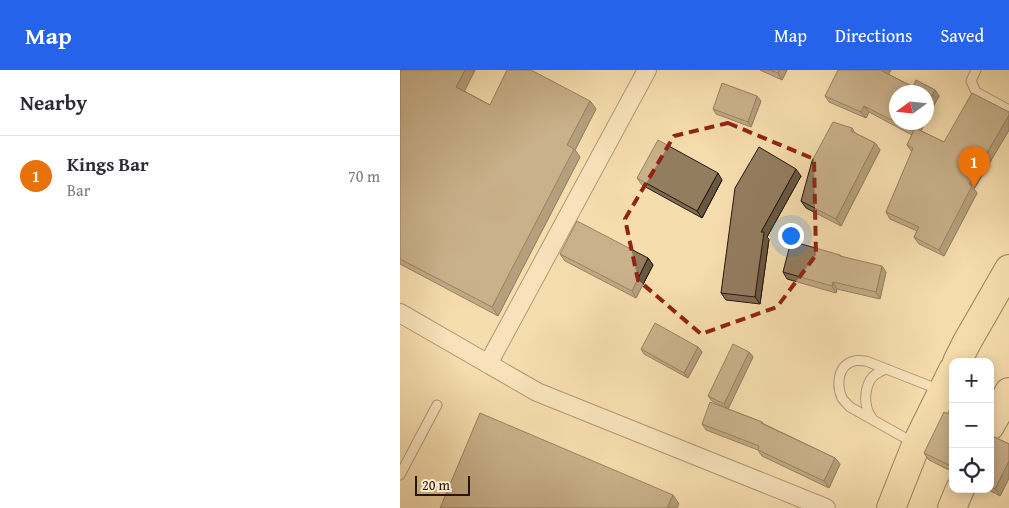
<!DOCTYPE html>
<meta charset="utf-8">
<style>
body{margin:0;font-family:"Gentium Book Plus",serif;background:#f7f7f7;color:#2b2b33}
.controls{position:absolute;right:15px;bottom:15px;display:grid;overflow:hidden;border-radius:10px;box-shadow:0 2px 12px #0003}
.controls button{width:45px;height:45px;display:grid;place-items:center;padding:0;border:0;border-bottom:1px solid #e1e1e2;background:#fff;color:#2b2b33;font:25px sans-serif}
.compass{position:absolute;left:489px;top:15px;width:45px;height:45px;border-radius:50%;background:#fff;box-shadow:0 2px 12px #0003;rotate:255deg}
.scale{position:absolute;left:15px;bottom:12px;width:55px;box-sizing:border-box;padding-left:5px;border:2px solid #27150a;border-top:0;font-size:14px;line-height:18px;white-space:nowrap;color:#27150a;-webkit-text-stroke:4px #f9e9ca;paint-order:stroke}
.you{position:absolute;left:390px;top:165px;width:18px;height:18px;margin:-12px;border:4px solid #fff;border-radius:50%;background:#1a73e8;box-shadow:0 0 0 8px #1a73e833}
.badge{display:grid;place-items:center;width:32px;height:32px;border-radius:50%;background:#2563eb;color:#fff;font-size:16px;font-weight:700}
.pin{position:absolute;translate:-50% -41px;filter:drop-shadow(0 1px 2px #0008)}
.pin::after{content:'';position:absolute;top:26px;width:18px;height:15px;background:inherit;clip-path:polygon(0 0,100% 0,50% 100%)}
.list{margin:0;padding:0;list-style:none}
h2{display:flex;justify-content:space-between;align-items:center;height:65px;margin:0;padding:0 20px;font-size:21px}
h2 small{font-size:16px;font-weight:400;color:#7c7c81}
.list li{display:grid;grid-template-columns:32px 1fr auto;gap:15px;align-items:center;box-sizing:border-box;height:80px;padding:0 20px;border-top:1px solid #e1e1e2}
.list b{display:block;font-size:19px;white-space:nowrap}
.list p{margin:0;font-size:16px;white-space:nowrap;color:#7c7c81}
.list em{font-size:16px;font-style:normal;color:#7c7c81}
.icon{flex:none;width:28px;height:28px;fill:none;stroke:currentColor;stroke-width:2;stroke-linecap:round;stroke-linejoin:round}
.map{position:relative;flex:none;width:609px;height:438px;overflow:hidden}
header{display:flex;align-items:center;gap:30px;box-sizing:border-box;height:70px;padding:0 25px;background:#2563eb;color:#fff}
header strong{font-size:24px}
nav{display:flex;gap:28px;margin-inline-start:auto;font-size:18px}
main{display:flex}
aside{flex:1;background:#fff}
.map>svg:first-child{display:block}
</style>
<header>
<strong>Map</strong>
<nav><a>Map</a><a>Directions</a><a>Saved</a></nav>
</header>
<main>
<aside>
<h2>Nearby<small></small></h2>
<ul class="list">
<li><span class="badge" style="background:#e8710a">1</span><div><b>Kings Bar</b><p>Bar</p></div><em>70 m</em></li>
</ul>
</aside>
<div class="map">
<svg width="609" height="438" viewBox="0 0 609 438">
<rect width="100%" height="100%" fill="#f6ddae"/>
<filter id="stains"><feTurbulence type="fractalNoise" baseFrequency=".004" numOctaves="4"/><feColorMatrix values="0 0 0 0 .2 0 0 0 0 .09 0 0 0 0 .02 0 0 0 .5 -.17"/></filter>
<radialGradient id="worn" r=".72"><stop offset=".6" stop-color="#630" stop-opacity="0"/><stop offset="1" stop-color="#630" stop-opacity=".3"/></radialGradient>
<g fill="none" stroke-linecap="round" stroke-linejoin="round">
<g stroke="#5b4733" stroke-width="11">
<path id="lane" d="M 576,0 L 571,11 L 576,22 L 609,40
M 472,348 C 470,345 468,342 467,338 C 464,327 466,311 476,304 C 479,302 483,300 487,299
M 514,373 L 450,337 C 447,334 444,331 442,328 C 436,314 438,295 454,291 C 458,290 463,291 466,291 L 540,320
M 0,405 L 37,335"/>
</g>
<g stroke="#5b4733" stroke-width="20">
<path id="street" d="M 0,243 L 137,322 L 426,438
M 88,294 L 247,0"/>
</g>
<g stroke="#27150a" stroke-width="30">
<path id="highway" d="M 557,292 L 567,272 L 609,199
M 590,356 L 609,322
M 491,438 L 516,375 L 553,300
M 552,438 L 560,419"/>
</g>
<use href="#lane" stroke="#f9e9ca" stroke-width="9"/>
<use href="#street" stroke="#f9e9ca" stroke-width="18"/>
<use href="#highway" stroke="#f6ddae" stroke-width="28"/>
</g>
<path fill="#7e6c52" stroke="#27150a" d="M 0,0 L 75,0 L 64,21 L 90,35 L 190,31 L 196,39 L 175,80 L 180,87 L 98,246 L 0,194 Z
M 360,0 L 387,0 L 382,10 Z
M 491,0 L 488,4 L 513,17 L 535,20 L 539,26 L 526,50 L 526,22 L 496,52 L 525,52 L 521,61 L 544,72 L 609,42 L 609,60 L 574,119 L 577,123 L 544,186 L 519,174 L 514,167 L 517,161 L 490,149 L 486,142 L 512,82 L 507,75 L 512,65 L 469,42 L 466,48 L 429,32 L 425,26 Z
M 361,31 L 351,57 L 316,44 L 313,39 Z
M 452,58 L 455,63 L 475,73 L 480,80 L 441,156 L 406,138 L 401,131 Z
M 401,106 L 367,167 L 369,169 L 360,234 L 326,230 L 321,223 Z
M 237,108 L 322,110 L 302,148 L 242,115 Z
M 160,184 L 248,188 L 253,195 L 236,228 L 165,191 Z
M 440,185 L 441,186 L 486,202 L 480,229 L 437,219 L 436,223 L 387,209 L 383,202 Z
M 298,277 L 302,282 L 288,308 L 244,284 L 241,279 Z
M 349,282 L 353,287 L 328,339 L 362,352 L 364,354 L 435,388 L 440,394 L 429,418 L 362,386 L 358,380 L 306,360 L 302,354 L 326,338 L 312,331 L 308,326 Z
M 553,346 L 553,402 L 529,390 L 524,383 Z
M 590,365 L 609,374 L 609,408 L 600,426 L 587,419 L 590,419 Z"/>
<path fill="#675842" stroke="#27150a" d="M 65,0 L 75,0 L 62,26 L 56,17 Z
M 379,0 L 387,0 L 382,10 L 378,3 Z
M 483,0 L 491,0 L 487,7 L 482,1 Z
M 535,20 L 539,26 L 526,50 L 526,36 Z
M 357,26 L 361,31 L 351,57 L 348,52 Z
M 190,31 L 196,39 L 175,80 L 180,87 L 98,246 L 92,237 L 167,75 Z
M 464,36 L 469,42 L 466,48 L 461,42 Z
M 609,45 L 609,60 L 574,119 L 577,123 L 544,186 L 539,180 L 569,114 Z
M 518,52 L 525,52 L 518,68 L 513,61 Z
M 475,73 L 480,80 L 441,156 L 436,149 Z
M 396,99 L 401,106 L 367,167 L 369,169 L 360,234 L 355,227 L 361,162 Z
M 318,103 L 322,110 L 302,148 L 297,141 Z
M 248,188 L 253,195 L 236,228 L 232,221 Z
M 482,196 L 486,202 L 480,229 L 476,222 Z
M 433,212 L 437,219 L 436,223 L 432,216 Z
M 298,277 L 302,282 L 288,308 L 284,303 Z
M 349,282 L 353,287 L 328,339 L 324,334 Z
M 435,388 L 440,394 L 429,418 L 424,411 Z
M 609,391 L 609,408 L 600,426 L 595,419 Z
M 273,425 L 279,434 L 277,438 L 267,438 Z"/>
<path fill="#937d5f" stroke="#27150a" d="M 0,0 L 65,0 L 56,17 L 90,35 L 107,0 L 131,0 L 190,31 L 167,75 L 174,79 L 92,237 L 0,189 Z
M 370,0 L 379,0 L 378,3 Z
M 438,0 L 483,0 L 482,1 L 513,17 L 516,10 L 535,20 L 526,36 L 526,22 L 496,22 L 496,52 L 518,52 L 513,61 L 464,36 L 461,42 L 425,26 Z
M 322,13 L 357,26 L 348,52 L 313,39 Z
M 572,23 L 609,42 L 609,45 L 569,114 L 572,116 L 539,180 L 514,167 L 519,157 L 486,142 L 513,78 L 507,75 L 515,58 L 544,72 Z
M 433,52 L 452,58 L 451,61 L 475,73 L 436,149 L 401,131 L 412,91 Z
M 258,70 L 318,103 L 297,141 L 237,108 Z
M 359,77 L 396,99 L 361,162 L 364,162 L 355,227 L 321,223 L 335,118 Z
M 177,151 L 248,188 L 232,221 L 160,184 Z
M 391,171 L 440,185 L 440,186 L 482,196 L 476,222 L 433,212 L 432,216 L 383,202 Z
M 255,253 L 298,277 L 284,303 L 241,279 Z
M 333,274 L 349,282 L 324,334 L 308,326 Z
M 310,332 L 362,352 L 361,353 L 435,388 L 424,411 L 358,380 L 359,376 L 302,354 Z
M 544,342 L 553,346 L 553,397 L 524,383 Z
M 80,343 L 273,425 L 267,438 L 40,438 Z
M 590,365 L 609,374 L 609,391 L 595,419 L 590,416 Z"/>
<path d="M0 0H609V438H0ZM 328,53 L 414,89 L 416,185 L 377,237 L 301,264 L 238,210 L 225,149 L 274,66 Z" fill="#f6ddae" fill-opacity=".55" fill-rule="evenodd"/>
<path fill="none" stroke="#8f2418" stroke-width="4" stroke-dasharray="10 6" stroke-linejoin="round" d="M 328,53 L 414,89 L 416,185 L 377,237 L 301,264 L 238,210 L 225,149 L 274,66 Z"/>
<rect width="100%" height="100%" filter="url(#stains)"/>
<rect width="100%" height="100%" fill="url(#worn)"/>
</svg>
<div class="controls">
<button>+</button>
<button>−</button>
<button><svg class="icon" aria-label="locate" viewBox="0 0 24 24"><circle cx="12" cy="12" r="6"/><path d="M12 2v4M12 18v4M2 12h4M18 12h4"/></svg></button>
</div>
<svg class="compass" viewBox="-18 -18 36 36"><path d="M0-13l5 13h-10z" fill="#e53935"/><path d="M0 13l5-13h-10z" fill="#7c7c81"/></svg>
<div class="scale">20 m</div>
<div class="you"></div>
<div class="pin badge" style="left:574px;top:117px;background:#e8710a">1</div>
</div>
</main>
